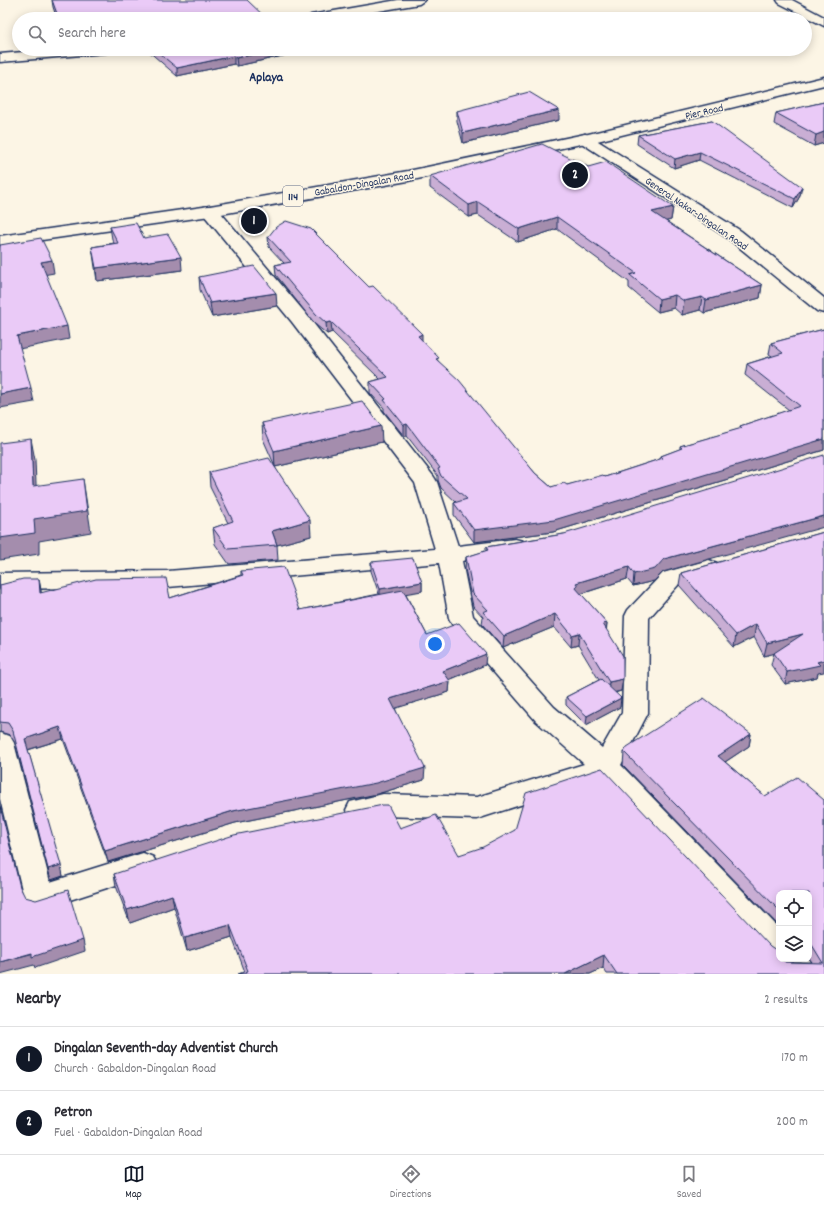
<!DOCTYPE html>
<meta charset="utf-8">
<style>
body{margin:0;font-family:Dekko,sans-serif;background:#f2f2f3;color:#2b2b33}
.controls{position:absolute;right:12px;bottom:12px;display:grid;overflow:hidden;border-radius:8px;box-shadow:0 2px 10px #0003}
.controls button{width:36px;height:36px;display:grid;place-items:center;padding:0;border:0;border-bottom:1px solid #e1e1e2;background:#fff;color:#2b2b33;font:20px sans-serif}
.you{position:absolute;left:435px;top:644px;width:14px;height:14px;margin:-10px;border:3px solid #fff;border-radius:50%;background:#1a73e8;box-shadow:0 0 0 6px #1a73e833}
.badge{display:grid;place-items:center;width:26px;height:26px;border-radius:50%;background:#111827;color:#fff;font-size:13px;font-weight:700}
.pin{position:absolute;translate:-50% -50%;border:2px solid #fff;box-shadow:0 1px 4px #0006}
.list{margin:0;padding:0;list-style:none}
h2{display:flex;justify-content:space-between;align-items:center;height:52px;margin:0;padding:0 16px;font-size:17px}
h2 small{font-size:13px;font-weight:400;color:#7c7c81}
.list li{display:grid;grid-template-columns:26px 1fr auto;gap:12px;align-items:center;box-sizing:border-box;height:64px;padding:0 16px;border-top:1px solid #e1e1e2}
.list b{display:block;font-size:15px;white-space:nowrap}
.list p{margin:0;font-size:13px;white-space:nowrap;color:#7c7c81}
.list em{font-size:13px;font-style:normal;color:#7c7c81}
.icon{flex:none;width:22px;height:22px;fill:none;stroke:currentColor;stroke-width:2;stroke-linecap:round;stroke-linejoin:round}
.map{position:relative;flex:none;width:824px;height:974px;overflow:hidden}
.search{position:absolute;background:#fff;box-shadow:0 2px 10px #0003;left:12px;right:12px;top:12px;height:44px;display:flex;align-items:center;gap:10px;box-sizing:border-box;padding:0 14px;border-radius:22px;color:#7c7c81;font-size:15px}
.sheet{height:180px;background:#fff}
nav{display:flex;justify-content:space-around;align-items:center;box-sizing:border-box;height:56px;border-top:1px solid #e1e1e2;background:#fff;font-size:11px;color:#7c7c81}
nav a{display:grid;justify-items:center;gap:2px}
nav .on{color:#111827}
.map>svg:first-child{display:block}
</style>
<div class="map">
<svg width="824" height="974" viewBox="0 0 824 974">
<rect width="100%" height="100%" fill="#fcf5e5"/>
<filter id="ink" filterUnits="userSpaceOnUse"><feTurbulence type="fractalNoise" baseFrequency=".025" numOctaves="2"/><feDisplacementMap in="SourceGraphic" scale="8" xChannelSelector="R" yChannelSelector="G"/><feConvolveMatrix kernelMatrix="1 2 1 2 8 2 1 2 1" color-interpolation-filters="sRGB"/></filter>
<g filter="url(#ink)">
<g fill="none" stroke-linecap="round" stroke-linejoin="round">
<g stroke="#1b2f5e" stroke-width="3">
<path id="street" d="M 398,0 L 425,0 L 419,4 L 333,19 L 305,19 L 311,15 Z
M 777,0 L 792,0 L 824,17 L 824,26 L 779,3 Z
M 58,49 L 112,49 L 110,52 L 105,53 L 0,62 L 0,54 Z
M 824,77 L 824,85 L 585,144 L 580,142 L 577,139 L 580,136 Z
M 210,206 L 216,207 L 306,314 L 434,477 L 437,482 L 458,546 L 515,539 L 523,541 L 527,546 L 523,551 L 462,561 L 473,616 L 554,707 L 602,748 L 622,713 L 625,616 L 628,610 L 663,573 L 709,560 L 717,563 L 721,568 L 717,573 L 679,584 L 649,618 L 648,713 L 621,765 L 779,928 L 779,959 L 809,959 L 819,974 L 783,974 L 774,961 L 768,958 L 601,779 L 477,819 L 383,816 L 360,821 L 350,818 L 346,810 L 350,802 L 383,794 L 477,797 L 584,764 L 536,721 L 452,624 L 449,618 L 439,563 L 168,587 L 0,589 L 0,573 L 168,571 L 435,549 L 415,483 L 292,322 L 204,215 L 202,211 L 204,207 Z
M 0,733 L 10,736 L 14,743 L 50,882 L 143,853 L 153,857 L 158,865 L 153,873 L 39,910 L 28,907 L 24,898 L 0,799 Z"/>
</g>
<g stroke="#1b2f5e" stroke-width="3">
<path id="secondary" d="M 585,134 L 590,136 L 741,231 L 824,298 L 824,313 L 817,311 L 729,239 L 580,142 L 577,139 L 580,136 Z"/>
</g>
<g stroke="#1b2f5e" stroke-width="3">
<path id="primary" d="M 585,134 L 590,136 L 593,139 L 590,142 L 408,181 L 210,216 L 0,246 L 0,236 L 210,206 L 408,171 Z"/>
</g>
<use href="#street" fill="#fcf5e5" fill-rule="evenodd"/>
<use href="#secondary" fill="#fcf5e5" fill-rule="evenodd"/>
<use href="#primary" fill="#fcf5e5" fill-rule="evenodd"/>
</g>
<path fill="#c9aed4" stroke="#1b2f5e" d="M 52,0 L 267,19 L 57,19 L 53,7 Z
M 146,49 L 296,49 L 296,53 L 237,66 L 234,64 L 177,76 Z
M 824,102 L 824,143 L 814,146 L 774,124 L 776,113 Z
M 457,111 L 559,120 L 463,143 L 457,121 Z
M 712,121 L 800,196 L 793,208 L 699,160 L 674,168 L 637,144 L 638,135 Z
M 588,167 L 673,207 L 671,220 L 666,221 L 762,285 L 760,298 L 704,313 L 700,310 L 682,315 L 674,308 L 658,312 L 629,288 L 629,282 L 557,229 L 518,242 L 478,215 L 469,217 L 430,188 L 430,176 Z
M 110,227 L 144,238 L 182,270 L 97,281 L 92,247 L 114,243 L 112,239 Z
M 268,237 L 422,341 L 439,362 L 535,473 L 551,487 L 567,485 L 605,477 L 660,459 L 661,456 L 680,449 L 680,446 L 740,429 L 740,426 L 789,410 L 745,375 L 747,364 L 772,356 L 769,354 L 771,343 L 824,329 L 824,450 L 553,532 L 474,542 L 454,515 L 454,503 L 456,502 L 441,488 L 438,480 L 438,476 L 407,436 L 404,436 L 384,411 L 384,408 L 370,393 L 370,382 L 380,379 L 332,332 L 327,334 L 316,325 L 276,275 L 275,265 L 284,263 L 269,247 Z
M 199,277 L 277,306 L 212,317 L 200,290 Z
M 262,423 L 382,442 L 275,467 L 311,536 L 277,545 L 278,560 L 229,564 L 215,544 L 213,528 L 228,523 L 210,487 L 209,472 L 275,466 L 263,439 Z
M 824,532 L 818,673 L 817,677 L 785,684 L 771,665 L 774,653 L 764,656 L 754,637 L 734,647 L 679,585 L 681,573 Z
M 564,534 L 663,572 L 654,581 L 633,586 L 627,579 L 581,594 L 607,623 L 606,629 L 621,691 L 615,693 L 620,707 L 586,725 L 566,705 L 566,697 L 599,680 L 578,645 L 571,647 L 554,627 L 503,648 L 482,624 L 483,617 L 473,606 L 465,569 L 466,557 L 486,551 L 486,547 Z
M 371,562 L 422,582 L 422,591 L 405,593 L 427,635 L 485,665 L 449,680 L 450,681 L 449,692 L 395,708 L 424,780 L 377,794 L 235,823 L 108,862 L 63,739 L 28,750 L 63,876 L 51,880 L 15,743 L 10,735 L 0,732 L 0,585 L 39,579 L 41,593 L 170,598 L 241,575 L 241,571 L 300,610 L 379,594 L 371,571 Z
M 751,734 L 749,746 L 725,762 L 765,796 L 824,800 L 824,974 L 607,974 L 603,968 L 590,974 L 238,974 L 245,972 L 232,937 L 187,951 L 174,907 L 130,923 L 116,886 L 114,874 L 400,828 L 459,855 L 785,962 L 812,962 L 809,958 L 809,893 L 779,893 L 779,926 L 623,765 L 624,752 Z"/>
<path fill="#a48dad" stroke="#1b2f5e" d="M 279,49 L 296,49 L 296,53 L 237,66 L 236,58 Z
M 234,56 L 234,64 L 177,76 L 177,68 Z
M 559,110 L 559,120 L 463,143 L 463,133 Z
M 824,132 L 824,143 L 814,146 L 816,135 Z
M 700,152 L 699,160 L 674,168 L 675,159 Z
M 802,187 L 800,196 L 793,208 L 795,199 Z
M 478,202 L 478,215 L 469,217 L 469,205 Z
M 673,207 L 671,220 L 651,225 L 652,212 Z
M 557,217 L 557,229 L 518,242 L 519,229 Z
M 181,257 L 182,270 L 97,281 L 96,268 Z
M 52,260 L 54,273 L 43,275 L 41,262 Z
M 762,285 L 760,298 L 704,313 L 706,300 Z
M 276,293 L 277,306 L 212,317 L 210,303 Z
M 675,295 L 674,308 L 658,312 L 659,299 Z
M 702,297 L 700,310 L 682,315 L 684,301 Z
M 331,322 L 332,332 L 327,334 L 326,323 Z
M 67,326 L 69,339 L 19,349 L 17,336 Z
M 422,334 L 422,345 L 418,336 Z
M 31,388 L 34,402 L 0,408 L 0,394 Z
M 407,424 L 407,436 L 404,436 L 404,425 Z
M 381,426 L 382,442 L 275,467 L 274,451 Z
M 31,439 L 35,460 L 37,507 L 33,486 Z
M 824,439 L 824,450 L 553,532 L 474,542 L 474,530 Z
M 83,479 L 91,532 L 39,541 L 39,554 L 0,560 L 0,538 L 34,519 Z
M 824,516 L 824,527 L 663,572 L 654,581 L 633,586 L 634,574 L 664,559 Z
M 310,520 L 311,536 L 277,545 L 272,531 Z
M 629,567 L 627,579 L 577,595 L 574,599 L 576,583 Z
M 39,579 L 41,590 L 42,604 L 40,593 Z
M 422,582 L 422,591 L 380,598 L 380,589 Z
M 555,614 L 554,627 L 503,648 L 504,636 Z
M 607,623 L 606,635 L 603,624 Z
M 756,624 L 754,637 L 734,647 L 736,635 Z
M 579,633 L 578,645 L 571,647 L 572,635 Z
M 803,634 L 800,647 L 764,656 L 767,643 Z
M 486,654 L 485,665 L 443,682 L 443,671 Z
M 824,660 L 824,672 L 818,673 L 817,677 L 785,684 L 787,672 Z
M 623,679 L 621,691 L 608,694 L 609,682 Z
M 450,681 L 449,692 L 390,710 L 390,699 Z
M 621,698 L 620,707 L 586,725 L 587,716 Z
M 60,727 L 63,739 L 27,750 L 25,739 Z
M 751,734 L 749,746 L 716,768 L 718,756 Z
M 425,768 L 424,780 L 377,794 L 235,823 L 108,862 L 105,851 L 233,811 Z
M 61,865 L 63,876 L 51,880 L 48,869 Z
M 172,895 L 174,907 L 130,923 L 127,910 Z
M 230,925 L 232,937 L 187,951 L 185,938 Z
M 83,940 L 85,951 L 35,968 L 34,965 L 0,974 L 0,962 Z
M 604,955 L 603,968 L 590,974 L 565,974 Z"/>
<path fill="#eacaf7" stroke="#1b2f5e" d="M 52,0 L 247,0 L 267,19 L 59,19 Z
M 154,49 L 279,49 L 236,58 L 234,56 L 177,68 Z
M 529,92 L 559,110 L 463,133 L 457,111 Z
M 824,102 L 824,132 L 816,135 L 776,113 Z
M 712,121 L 802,187 L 795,199 L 700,152 L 675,159 L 638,135 Z
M 542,144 L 588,167 L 606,162 L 673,207 L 652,212 L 762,285 L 706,300 L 702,297 L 684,301 L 675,295 L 659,299 L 630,275 L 636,273 L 557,217 L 519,229 L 478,202 L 469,205 L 430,176 Z
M 286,221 L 311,229 L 369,287 L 373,286 L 422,334 L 418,336 L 439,358 L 436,359 L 459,380 L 535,473 L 551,487 L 564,483 L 567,485 L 603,475 L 605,477 L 663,458 L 661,456 L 682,448 L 680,446 L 742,428 L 740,426 L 800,406 L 747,364 L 783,353 L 771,343 L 824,329 L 824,439 L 554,520 L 474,530 L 454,503 L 467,499 L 441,476 L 438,469 L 440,468 L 407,424 L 404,425 L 384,400 L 386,399 L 370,382 L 388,377 L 331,322 L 326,323 L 316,314 L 275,265 L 291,262 L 268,237 L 276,227 Z
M 136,223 L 144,238 L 168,234 L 181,257 L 96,268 L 92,247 L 118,243 L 110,227 Z
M 41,238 L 52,260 L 41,262 L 67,326 L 17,336 L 31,388 L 0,394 L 0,245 Z
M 254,266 L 276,293 L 210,303 L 199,277 Z
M 362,401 L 381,426 L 274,451 L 262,423 Z
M 31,439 L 33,486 L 83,479 L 87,511 L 34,519 L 35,533 L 0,538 L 0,443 Z
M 824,455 L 824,516 L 664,559 L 655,569 L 634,574 L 629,567 L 576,583 L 578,586 L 575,587 L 607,623 L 603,624 L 623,656 L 623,679 L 609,682 L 579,633 L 572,635 L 555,614 L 504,636 L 483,612 L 488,610 L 473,594 L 466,557 L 488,550 L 486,547 L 564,534 Z
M 269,458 L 310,520 L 272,531 L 277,545 L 228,549 L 213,528 L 233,521 L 209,472 Z
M 824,532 L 824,660 L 817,662 L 820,665 L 787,672 L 774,653 L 803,634 L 767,643 L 756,624 L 736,635 L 681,573 Z
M 413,558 L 422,582 L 380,589 L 371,562 Z
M 284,567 L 300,610 L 403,590 L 427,635 L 459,623 L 486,654 L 443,671 L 450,681 L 390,699 L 425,768 L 376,783 L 233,811 L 105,851 L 60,727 L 25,739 L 61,865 L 48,869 L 13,731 L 8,723 L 0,722 L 0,585 L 23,579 L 39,579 L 40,593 L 96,579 L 166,578 L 170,598 L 243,575 L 241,571 Z
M 601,679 L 621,698 L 587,716 L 566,697 Z
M 704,698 L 751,734 L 718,756 L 765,796 L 797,777 L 824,800 L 824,974 L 617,974 L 604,955 L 565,974 L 238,974 L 248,971 L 230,925 L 185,938 L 172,895 L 127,910 L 114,874 L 234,835 L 383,805 L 388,805 L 400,828 L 436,815 L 459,855 L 483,847 L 515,830 L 526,793 L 602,768 L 770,946 L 776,950 L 779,954 L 779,959 L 783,959 L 785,962 L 823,963 L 812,945 L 809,945 L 809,893 L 779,893 L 779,910 L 624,752 L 627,747 Z
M 0,806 L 20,887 L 25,897 L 36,900 L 68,890 L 83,940 L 32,957 L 32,953 L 0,962 Z"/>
</g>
<g text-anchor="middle" stroke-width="3" stroke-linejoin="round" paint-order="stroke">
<g font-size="11" fill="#1b2f5e" stroke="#fcf5e5">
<text transform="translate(704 111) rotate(-13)" y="4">Pier Road</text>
<text transform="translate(364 183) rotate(-10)" y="4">Gabaldon-Dingalan Road</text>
<text transform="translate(697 213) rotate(34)" y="4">General Nakar-Dingalan Road</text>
</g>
<rect fill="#fcf5e5" stroke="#5e6a86" stroke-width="1" x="283" y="186" width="20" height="20" rx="3"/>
<g font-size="12" font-weight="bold" fill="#1b2f5e">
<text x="293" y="200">114</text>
</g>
<g font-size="13" font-weight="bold" fill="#1b2f5e" stroke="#fcf5e5">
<text x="266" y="81">Aplaya</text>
</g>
</g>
</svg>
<div class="controls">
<button><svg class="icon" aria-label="locate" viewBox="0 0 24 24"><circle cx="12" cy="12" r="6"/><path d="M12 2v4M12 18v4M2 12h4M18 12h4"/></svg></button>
<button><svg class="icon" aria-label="layers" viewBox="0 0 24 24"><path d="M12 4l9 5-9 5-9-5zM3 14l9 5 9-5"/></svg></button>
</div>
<div class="you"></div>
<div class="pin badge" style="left:254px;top:221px">1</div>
<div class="pin badge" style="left:575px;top:175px">2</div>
<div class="search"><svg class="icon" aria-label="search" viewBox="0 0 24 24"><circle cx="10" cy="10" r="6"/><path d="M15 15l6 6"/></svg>Search here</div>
</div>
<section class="sheet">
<h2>Nearby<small>2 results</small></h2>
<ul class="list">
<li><span class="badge">1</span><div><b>Dingalan Seventh-day Adventist Church</b><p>Church · Gabaldon-Dingalan Road</p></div><em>170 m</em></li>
<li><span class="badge">2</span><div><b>Petron</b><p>Fuel · Gabaldon-Dingalan Road</p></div><em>200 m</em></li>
</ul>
</section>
<nav>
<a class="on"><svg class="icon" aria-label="map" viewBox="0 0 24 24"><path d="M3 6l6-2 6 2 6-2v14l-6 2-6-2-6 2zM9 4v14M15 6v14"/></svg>Map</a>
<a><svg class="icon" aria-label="directions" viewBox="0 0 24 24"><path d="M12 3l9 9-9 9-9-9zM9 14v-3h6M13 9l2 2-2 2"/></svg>Directions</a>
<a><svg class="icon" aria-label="saved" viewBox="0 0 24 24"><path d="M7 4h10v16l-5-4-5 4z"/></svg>Saved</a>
</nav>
